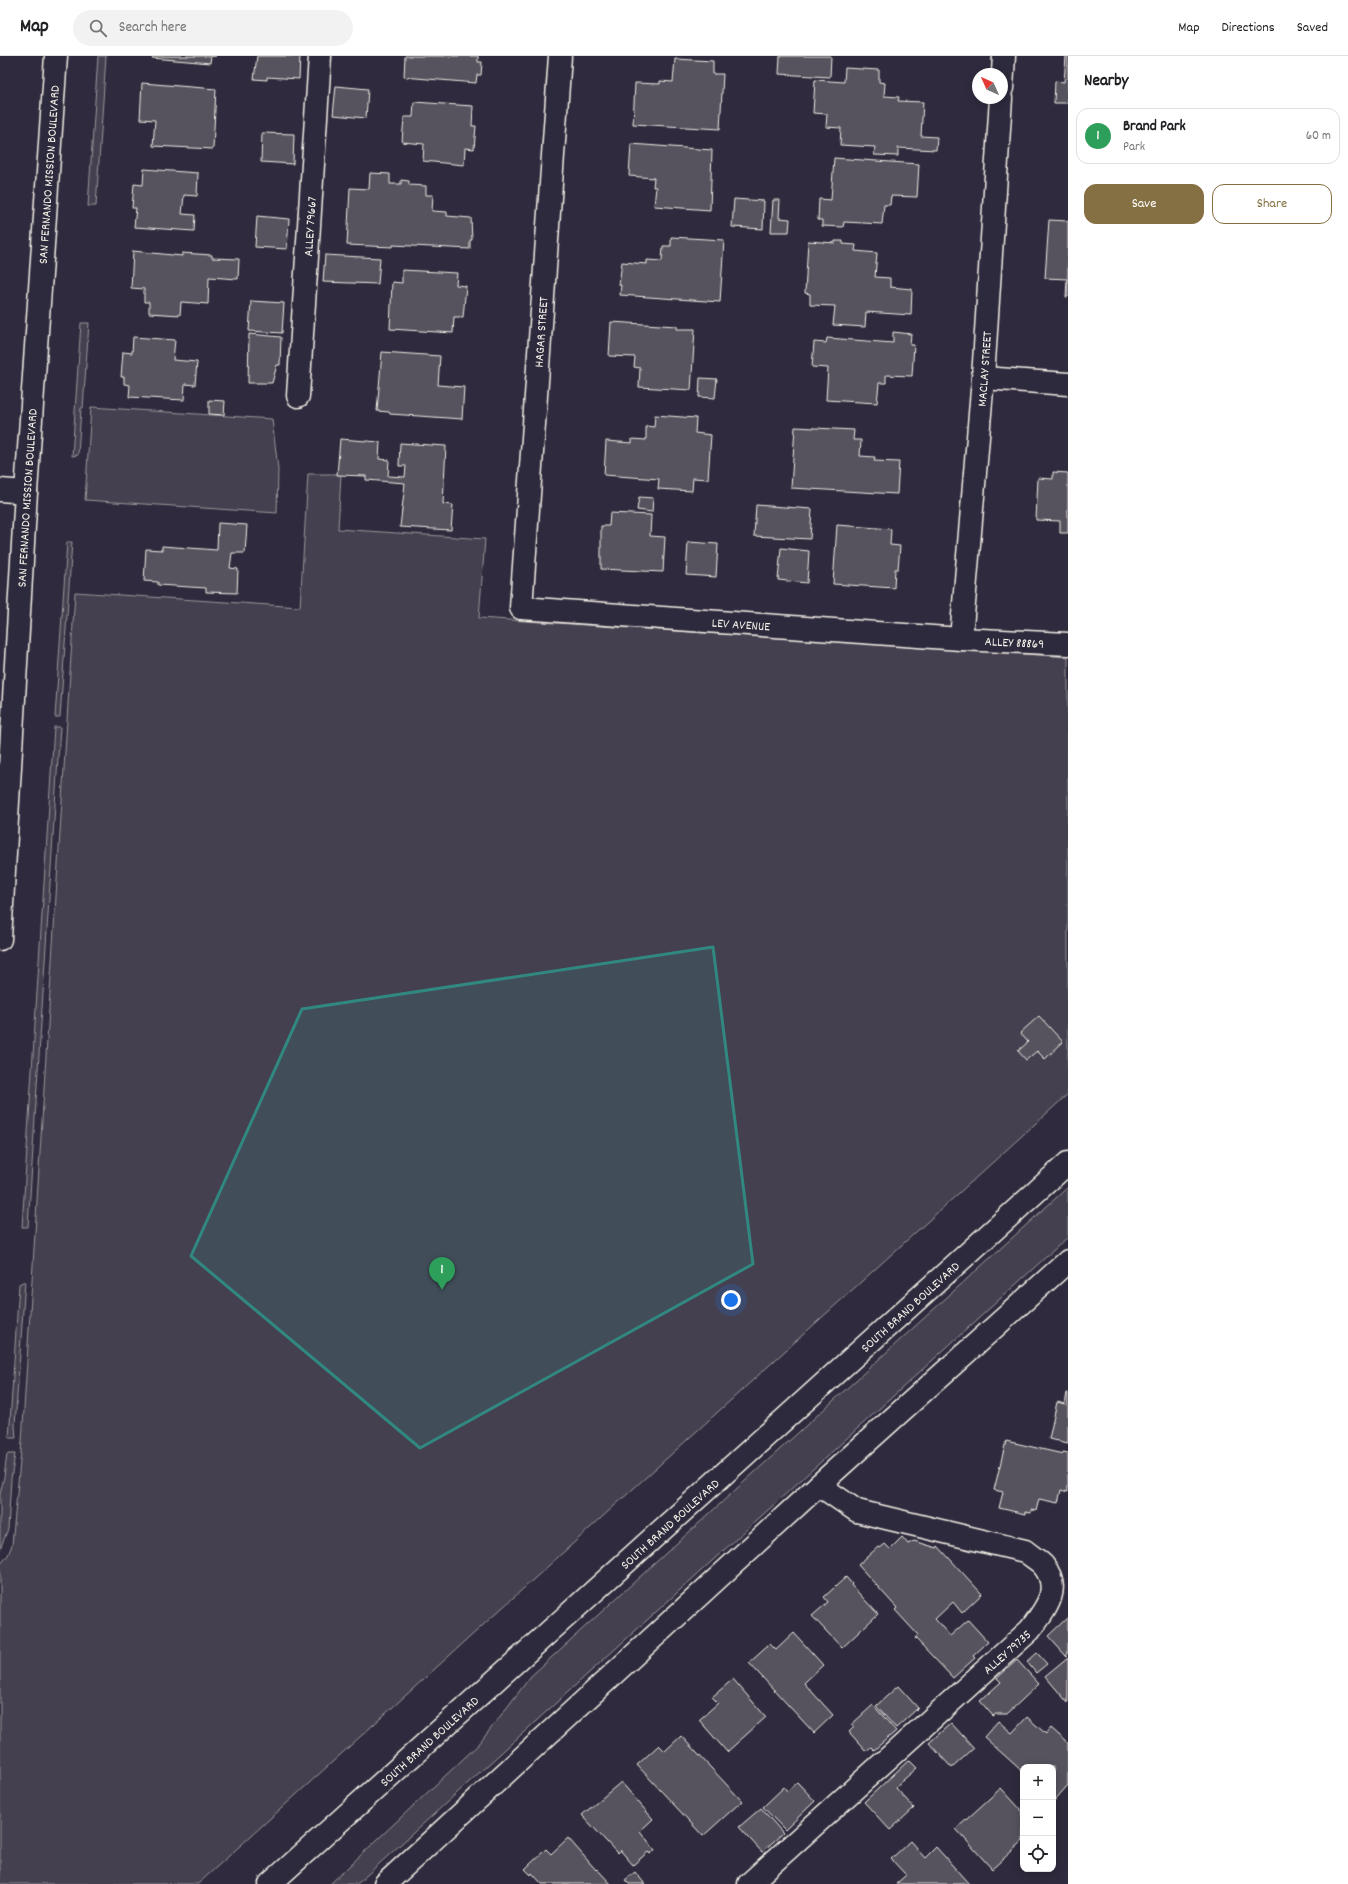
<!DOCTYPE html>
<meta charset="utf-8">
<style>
body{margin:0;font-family:Dekko,sans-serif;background:#f2f2f2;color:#202124}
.controls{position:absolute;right:12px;bottom:12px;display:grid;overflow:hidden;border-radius:8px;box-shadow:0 2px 10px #0003}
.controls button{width:36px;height:36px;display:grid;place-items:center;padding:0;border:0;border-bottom:1px solid #e0e0e0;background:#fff;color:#202124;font:20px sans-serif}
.compass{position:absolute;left:972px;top:12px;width:36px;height:36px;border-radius:50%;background:#fff;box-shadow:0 2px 10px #0003;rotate:315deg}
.you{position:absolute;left:731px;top:1244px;width:14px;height:14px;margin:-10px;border:3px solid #fff;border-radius:50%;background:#1a73e8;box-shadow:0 0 0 6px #1a73e833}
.badge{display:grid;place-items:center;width:26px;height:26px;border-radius:50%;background:#847042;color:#fff;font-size:13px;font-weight:700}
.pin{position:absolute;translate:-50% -33px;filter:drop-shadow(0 1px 2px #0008)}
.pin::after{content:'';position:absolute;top:21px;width:14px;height:12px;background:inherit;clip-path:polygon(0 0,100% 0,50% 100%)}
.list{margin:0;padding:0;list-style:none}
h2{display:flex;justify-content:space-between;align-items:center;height:52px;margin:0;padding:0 16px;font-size:17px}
h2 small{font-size:13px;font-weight:400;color:#757577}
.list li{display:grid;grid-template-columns:26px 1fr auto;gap:12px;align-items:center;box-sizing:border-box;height:56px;margin:0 8px 8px;padding:0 8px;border:1px solid #e0e0e0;border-radius:12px}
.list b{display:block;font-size:15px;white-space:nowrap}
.list p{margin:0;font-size:13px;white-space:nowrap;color:#757577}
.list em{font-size:13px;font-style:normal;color:#757577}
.actions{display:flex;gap:8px;padding:12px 16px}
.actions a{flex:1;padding:9px 0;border:1px solid #847042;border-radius:12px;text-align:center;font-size:14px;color:#847042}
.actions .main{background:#847042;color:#fff}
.icon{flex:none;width:22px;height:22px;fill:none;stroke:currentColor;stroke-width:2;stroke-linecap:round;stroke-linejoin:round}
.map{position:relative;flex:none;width:1068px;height:1828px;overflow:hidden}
header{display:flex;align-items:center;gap:24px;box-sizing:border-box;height:56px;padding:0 20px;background:#fff;border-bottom:1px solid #e0e0e0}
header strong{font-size:19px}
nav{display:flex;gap:22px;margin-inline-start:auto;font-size:14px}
.search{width:280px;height:36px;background:#f2f2f2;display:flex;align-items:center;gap:10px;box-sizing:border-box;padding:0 14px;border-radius:22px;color:#757577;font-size:15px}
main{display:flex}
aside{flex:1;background:#fff}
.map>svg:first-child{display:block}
</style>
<header>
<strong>Map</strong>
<div class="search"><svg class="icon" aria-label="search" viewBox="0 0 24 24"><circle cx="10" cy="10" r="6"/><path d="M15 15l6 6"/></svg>Search here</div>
<nav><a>Map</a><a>Directions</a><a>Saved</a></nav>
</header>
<main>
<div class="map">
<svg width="1068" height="1828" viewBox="0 0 1068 1828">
<rect width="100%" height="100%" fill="#2f2a3d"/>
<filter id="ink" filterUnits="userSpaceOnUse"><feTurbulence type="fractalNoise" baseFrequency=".025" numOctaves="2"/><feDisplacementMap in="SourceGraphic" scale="8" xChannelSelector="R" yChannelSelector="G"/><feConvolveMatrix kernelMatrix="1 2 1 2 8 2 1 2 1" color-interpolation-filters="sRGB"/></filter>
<g filter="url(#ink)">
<path fill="#454050" stroke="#9c989c" d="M 98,0 L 106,0 L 96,150 L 88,150 Z
M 81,267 L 89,267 L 83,352 L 81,352 L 78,399 L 72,400 Z
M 91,351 L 272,363 L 278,413 L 277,457 L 85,444 Z
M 308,418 L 341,418 L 338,473 L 485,483 L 479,562 L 1068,601 L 1068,1038 L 198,1828 L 0,1828 L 0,1509 L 8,1499 L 12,1489 L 22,1385 L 75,536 L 300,551 Z
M 67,486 L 72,486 L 60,661 L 55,661 Z
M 54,671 L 60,671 L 28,1171 L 22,1171 Z
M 1068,1131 L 1068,1181 L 357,1828 L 330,1828 L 479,1688 L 531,1620 Z
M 25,1225 L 15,1369 L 16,1382 L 9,1382 L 19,1228 Z
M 7,1398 L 15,1398 L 11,1423 L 8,1473 L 0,1493 L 0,1438 L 4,1421 Z"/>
<path fill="#56525f" stroke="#f4f1e8" d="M 152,0 L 216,0 L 211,0 L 210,7 L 152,2 Z
M 257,0 L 300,0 L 299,23 L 267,21 L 267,24 L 254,23 Z
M 405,0 L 478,0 L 478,6 L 482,6 L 481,19 L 477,19 L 476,27 L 404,21 Z
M 780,0 L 831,0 L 830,21 L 779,18 Z
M 1066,0 L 1068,0 L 1068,47 L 1054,47 L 1055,25 L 1064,26 Z
M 675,3 L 713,5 L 713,18 L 723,18 L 720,73 L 633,68 L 635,27 L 660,28 L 660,25 L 673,26 Z
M 845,12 L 879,14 L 879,26 L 885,27 L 884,40 L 899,41 L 898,45 L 923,46 L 921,80 L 937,81 L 936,94 L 898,92 L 898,100 L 874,99 L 875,91 L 840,89 L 841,72 L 826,71 L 827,58 L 813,57 L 815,24 L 844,26 Z
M 142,27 L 216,33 L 213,93 L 153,90 L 155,64 L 140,63 Z
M 336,30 L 368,33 L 366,62 L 333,59 Z
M 414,46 L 473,50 L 472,70 L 476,70 L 474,93 L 465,92 L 464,109 L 423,105 L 424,88 L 402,86 L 404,61 L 413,61 Z
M 262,77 L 294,78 L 293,108 L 261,106 Z
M 631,88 L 712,94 L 710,154 L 654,150 L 656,131 L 653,131 L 654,122 L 629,120 Z
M 834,102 L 919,108 L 917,141 L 891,140 L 890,149 L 884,149 L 882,168 L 844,166 L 843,171 L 822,170 L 822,164 L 818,164 L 819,143 L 831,144 Z
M 144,113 L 198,117 L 197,140 L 184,139 L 182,158 L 195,159 L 194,175 L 134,171 L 136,152 L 132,152 L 134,128 L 143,129 Z
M 370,117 L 390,118 L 390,128 L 401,128 L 401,124 L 409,125 L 409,129 L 426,130 L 426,139 L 433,139 L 432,155 L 447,156 L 447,160 L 471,162 L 472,184 L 470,184 L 470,193 L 393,189 L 393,191 L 347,189 L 350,132 L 369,133 Z
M 734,143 L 764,145 L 763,173 L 732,171 Z
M 773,144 L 780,144 L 779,162 L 790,163 L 789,176 L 771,176 Z
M 257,160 L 289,163 L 287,193 L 255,191 Z
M 1049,164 L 1068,165 L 1068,241 L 1066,241 L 1067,223 L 1045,222 Z
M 671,181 L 724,184 L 720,246 L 620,239 L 621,229 L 619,229 L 622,206 L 647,208 L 647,204 L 662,205 L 663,190 L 671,190 Z
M 808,185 L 835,187 L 835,185 L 843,185 L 843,188 L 856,189 L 855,195 L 877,197 L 875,221 L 890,222 L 890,231 L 912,233 L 911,259 L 866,256 L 865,271 L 833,269 L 835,250 L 810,249 L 810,238 L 805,237 Z
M 133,195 L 182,200 L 182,197 L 212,199 L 212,202 L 239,203 L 238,223 L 209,221 L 208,248 L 181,246 L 180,259 L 149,257 L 149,246 L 144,246 L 144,233 L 131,232 Z
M 325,199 L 380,202 L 378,228 L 323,226 Z
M 402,214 L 457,217 L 456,229 L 466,230 L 463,261 L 454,261 L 453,277 L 390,273 L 392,226 L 402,227 Z
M 251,245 L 284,247 L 282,277 L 249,275 Z
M 611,266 L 677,270 L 677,273 L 695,273 L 691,334 L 639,331 L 640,312 L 634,311 L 635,301 L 609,300 Z
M 893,276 L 911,278 L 910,289 L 914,289 L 912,320 L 886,319 L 886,327 L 879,327 L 877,347 L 826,344 L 828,312 L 812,311 L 814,286 L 826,287 L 827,282 L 893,287 Z
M 249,278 L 281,281 L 280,309 L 277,309 L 272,327 L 248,327 Z
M 133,281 L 175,284 L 173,304 L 197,306 L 195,329 L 185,328 L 184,344 L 129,341 L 130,329 L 124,328 L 124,321 L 121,321 L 123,296 L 132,297 Z
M 382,296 L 440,300 L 438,329 L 464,331 L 462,363 L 390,358 L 389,356 L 377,355 Z
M 700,322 L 717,323 L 715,342 L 699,341 Z
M 209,344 L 225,345 L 224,359 L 209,358 Z
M 655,359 L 696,362 L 695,377 L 711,379 L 708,423 L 693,422 L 692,435 L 658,433 L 659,423 L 604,419 L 606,385 L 632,387 L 632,383 L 646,384 L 646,370 L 654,371 Z
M 795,371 L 854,374 L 853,384 L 861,384 L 860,400 L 875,401 L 874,405 L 899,406 L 897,438 L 791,432 Z
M 340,383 L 380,386 L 379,403 L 389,404 L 388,420 L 405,421 L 406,410 L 399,410 L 400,387 L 446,390 L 443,448 L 453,449 L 451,474 L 400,471 L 405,427 L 366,424 L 366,420 L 337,419 Z
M 1053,416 L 1068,417 L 1068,477 L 1060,477 L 1060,465 L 1036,464 L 1038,422 L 1053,423 Z
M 639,441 L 653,442 L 652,456 L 637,454 Z
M 756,449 L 812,453 L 810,483 L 754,480 Z
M 610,457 L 651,459 L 650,480 L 665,481 L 663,516 L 601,513 L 601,470 L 609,470 Z
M 218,467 L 247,469 L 245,497 L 232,497 L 230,512 L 238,513 L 237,537 L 206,536 L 206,532 L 158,529 L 158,526 L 144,525 L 146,493 L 162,494 L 162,490 L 217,494 Z
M 837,469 L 891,473 L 890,489 L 900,490 L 898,513 L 895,513 L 894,532 L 833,528 Z
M 688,486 L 718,488 L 716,521 L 686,519 Z
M 781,492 L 809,495 L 807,527 L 778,524 Z
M 1039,960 L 1063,986 L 1045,1003 L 1037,995 L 1026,1004 L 1018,995 L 1028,986 L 1020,977 Z
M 1067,1337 L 1068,1337 L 1068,1387 L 1049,1383 L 1057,1346 L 1065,1348 Z
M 1006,1385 L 1063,1398 L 1063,1396 L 1068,1397 L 1068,1436 L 1061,1434 L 1058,1447 L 1039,1443 L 1036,1455 L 1031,1454 L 1031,1457 L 1025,1456 L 1025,1458 L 999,1452 L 1003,1436 L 994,1434 Z
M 902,1481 L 908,1488 L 914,1485 L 937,1492 L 938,1490 L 982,1538 L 962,1557 L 953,1546 L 935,1563 L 950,1580 L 968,1564 L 988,1586 L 973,1600 L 975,1602 L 953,1622 L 915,1582 L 918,1579 L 895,1554 L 897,1552 L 858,1509 L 878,1491 L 880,1492 L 885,1488 L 890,1493 Z
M 846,1521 L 852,1528 L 851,1529 L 878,1558 L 842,1592 L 812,1560 L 828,1546 L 824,1541 Z
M 1068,1561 L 1068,1598 L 1066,1600 L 1048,1580 Z
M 794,1577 L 823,1609 L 804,1627 L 833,1659 L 814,1677 L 749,1607 L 770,1588 L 776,1594 Z
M 1037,1597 L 1047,1608 L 1036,1617 L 1027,1606 Z
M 1068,1601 L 1068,1647 L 1045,1620 Z
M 1017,1604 L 1039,1628 L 1007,1658 L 996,1658 L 993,1660 L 980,1645 L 1001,1626 L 997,1622 Z
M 733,1623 L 766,1661 L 727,1696 L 699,1664 L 718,1647 L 712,1641 Z
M 898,1630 L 918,1652 L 896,1672 L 876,1650 Z
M 873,1649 L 896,1675 L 874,1694 L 871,1691 L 866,1695 L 849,1676 L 854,1671 L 851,1669 Z
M 1027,1661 L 1046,1678 L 1051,1672 L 1068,1687 L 1068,1729 L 1054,1745 L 1053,1711 L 1023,1711 L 1023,1716 L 984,1681 L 998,1665 L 1012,1677 Z
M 951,1667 L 974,1692 L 952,1712 L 929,1687 Z
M 681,1680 L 742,1745 L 703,1780 L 637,1709 L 659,1689 L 665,1695 Z
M 909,1704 L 917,1712 L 895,1731 L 914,1752 L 890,1774 L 864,1746 Z
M 621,1726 L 653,1763 L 640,1775 L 655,1794 L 650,1798 L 648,1796 L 633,1809 L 620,1794 L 617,1797 L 582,1759 Z
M 797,1726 L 815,1745 L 785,1774 L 763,1751 L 784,1731 L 787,1735 Z
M 1001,1732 L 1023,1756 L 1023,1785 L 992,1813 L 956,1773 Z
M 761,1752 L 783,1777 L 762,1796 L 739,1771 Z
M 568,1782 L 596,1814 L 597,1813 L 611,1828 L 542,1828 L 532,1817 L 531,1819 L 525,1813 L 546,1793 L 551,1798 Z
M 910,1785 L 925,1802 L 936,1791 L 969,1828 L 896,1828 L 906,1819 L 891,1803 Z
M 635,1816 L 645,1828 L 629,1828 L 625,1824 Z"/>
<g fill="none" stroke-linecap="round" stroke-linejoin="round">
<g stroke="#f4f1e8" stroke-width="25">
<g id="minor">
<path id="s1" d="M 560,0 L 521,552 L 961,583 L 1068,588"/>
<path d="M 1002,32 L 1004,0"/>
<path d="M 983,322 L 1068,328"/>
<path id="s2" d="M 298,340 L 320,0"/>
<path d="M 0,434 L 26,436"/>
<path id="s3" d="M 961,583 L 983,322 L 1001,42"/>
<path id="s4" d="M 749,1828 L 1030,1574 C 1045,1554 1063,1533 1043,1509 C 1038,1504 1031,1500 1025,1495 L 857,1455 L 819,1429"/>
</g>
</g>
<g stroke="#f4f1e8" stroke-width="25">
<g id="major">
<path id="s5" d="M 0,883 L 26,436 L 56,0"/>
<path id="s6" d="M 270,1828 L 1068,1107"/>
<path d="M 385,1828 L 819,1429 L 1068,1205"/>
</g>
</g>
<use href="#minor" stroke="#2f2a3d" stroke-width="22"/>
<use href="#major" stroke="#2f2a3d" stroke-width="22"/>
</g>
</g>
<path fill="#318880" fill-opacity="0.2" stroke="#318880" stroke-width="3" stroke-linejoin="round" d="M 713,891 L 753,1208 L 420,1392 L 191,1200 L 302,953 Z"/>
<g text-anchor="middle" stroke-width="3" stroke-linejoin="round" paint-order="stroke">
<g font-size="13" fill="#f4f1e8" stroke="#2f2a3d">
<text dy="5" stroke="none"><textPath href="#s5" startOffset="766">SAN FERNANDO MISSION BOULEVARD</textPath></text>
<text dy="5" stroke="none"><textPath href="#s2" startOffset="170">ALLEY 79667</textPath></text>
<text transform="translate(540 276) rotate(-86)" y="5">HAGAR STREET</text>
<text dy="5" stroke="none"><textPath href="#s3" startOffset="271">MACLAY STREET</textPath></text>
<text dy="5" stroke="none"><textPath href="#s5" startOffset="442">SAN FERNANDO MISSION BOULEVARD</textPath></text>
<text dy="5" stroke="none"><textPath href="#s1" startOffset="774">LEV AVENUE</textPath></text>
<text dy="5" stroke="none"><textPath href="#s1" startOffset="1048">ALLEY 88869</textPath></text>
<text dy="5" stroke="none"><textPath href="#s6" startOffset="862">SOUTH BRAND BOULEVARD</textPath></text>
<text dy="5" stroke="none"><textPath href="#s6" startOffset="538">SOUTH BRAND BOULEVARD</textPath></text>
<text dy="5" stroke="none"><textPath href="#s4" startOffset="347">ALLEY 79735</textPath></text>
<text dy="5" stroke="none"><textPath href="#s6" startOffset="214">SOUTH BRAND BOULEVARD</textPath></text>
</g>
</g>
</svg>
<div class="controls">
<button>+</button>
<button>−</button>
<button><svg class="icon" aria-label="locate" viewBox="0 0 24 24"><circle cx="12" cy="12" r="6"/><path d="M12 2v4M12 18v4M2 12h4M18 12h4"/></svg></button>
</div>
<svg class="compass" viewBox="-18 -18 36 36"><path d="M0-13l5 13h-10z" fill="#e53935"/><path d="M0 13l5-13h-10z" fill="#757577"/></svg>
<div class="you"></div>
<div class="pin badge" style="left:442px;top:1234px;background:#2e9e5b">1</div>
</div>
<aside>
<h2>Nearby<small></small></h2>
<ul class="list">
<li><span class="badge" style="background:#2e9e5b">1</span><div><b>Brand Park</b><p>Park</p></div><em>60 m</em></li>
</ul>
<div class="actions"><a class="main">Save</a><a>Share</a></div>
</aside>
</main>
